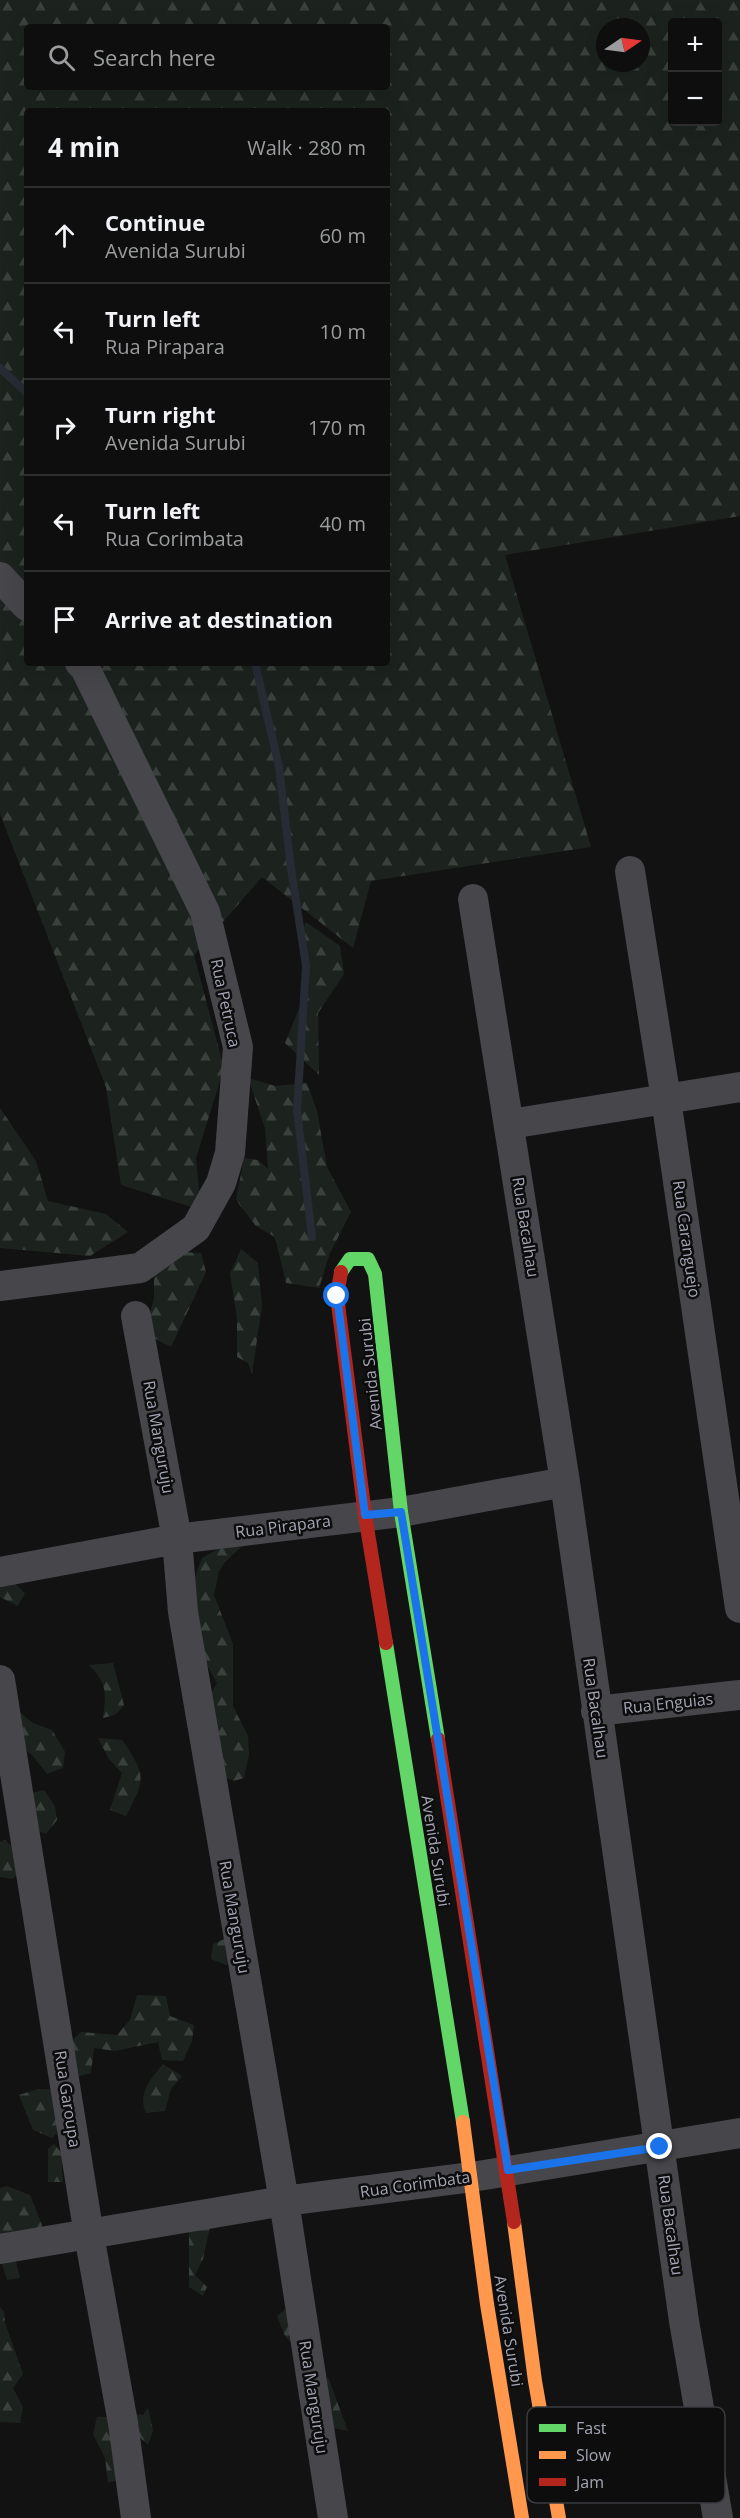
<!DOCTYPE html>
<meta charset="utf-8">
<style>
body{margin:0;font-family:"Open Sans",sans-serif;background:#1c1c1c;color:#f1f3f6}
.controls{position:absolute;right:18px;top:18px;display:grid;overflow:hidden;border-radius:6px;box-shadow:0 6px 24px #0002}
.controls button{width:54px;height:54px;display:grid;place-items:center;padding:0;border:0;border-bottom:2px solid #2e2e2e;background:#0e0e0e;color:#f1f3f6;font:30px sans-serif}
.compass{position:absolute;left:596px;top:18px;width:54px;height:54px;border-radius:50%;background:#0e0e0e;box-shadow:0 6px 24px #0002;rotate:77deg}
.stop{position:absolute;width:18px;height:18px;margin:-14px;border:4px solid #1a73e8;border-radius:50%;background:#fff}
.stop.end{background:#1a73e8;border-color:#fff;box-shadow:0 2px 6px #0008}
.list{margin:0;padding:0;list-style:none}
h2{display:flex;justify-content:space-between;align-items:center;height:78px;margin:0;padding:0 24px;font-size:26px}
h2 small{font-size:20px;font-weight:400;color:#9b9c9e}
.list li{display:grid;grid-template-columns:39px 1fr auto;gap:18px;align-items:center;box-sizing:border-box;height:96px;padding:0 24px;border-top:2px solid #2e2e2e}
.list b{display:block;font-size:22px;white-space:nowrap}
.list p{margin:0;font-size:20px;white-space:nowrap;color:#9b9c9e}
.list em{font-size:20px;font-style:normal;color:#9b9c9e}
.icon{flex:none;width:33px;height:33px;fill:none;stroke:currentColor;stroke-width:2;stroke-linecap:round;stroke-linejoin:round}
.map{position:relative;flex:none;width:740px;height:2518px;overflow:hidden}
.search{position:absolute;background:#0e0e0e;box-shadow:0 6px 24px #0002;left:24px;top:24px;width:366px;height:66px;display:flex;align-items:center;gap:15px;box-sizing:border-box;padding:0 21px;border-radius:6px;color:#9b9c9e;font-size:22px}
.panel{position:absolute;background:#0e0e0e;box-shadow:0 6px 24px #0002;left:24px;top:108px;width:366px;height:558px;border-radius:6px}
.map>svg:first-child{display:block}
</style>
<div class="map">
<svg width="740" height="2518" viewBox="0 0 740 2518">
<defs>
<pattern id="forest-firs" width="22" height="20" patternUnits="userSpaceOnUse" patternTransform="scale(1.5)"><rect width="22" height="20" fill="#1c231e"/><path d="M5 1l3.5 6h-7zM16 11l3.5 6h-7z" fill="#3a403c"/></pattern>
</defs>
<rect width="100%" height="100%" fill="#121213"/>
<path fill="url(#forest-firs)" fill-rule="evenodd" d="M 0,0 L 740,0 L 740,516 L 505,555 L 591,847 L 371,881 L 353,948 L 262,877 L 194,955 L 224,1068 L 196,1158 L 201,1210 L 121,1185 L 106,1087 L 0,814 ZM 672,22 L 718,22 L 718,122 L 672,122 ZM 27,27 L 387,27 L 387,87 L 27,87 ZM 605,27 L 641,27 L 641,63 L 605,63 ZM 27,111 L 387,111 L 387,663 L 27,663 Z
M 306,922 L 340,946 L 344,974 L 318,1013 L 319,1075 L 285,1043 L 309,984 L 300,937 Z
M 248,1078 L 275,1086 L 307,1083 L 317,1111 L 327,1167 L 351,1212 L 330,1253 L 319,1288 L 286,1283 L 275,1237 L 256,1226 L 236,1200 L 244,1158 L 258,1160 L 268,1169 L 265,1128 Z
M 0,1108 L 36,1161 L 48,1201 L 106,1214 L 128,1232 L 90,1256 L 0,1248 Z
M 241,1249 L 258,1263 L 262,1305 L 252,1374 L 248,1363 L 237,1357 L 237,1317 L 230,1274 Z
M 180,1252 L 201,1253 L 206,1272 L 171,1347 L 152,1337 L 148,1319 L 154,1299 L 154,1269 Z
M 308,1512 L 319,1516 L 321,1527 L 314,1536 L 304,1539 L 272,1539 L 241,1547 L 225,1562 L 219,1571 L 214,1595 L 233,1644 L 233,1706 L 248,1736 L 249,1754 L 244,1778 L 234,1781 L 223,1777 C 209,1746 198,1713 217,1683 L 201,1655 L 199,1645 L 194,1579 L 202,1558 L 220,1548 L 230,1530 L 251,1522 Z
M 0,1581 L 13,1582 L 25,1593 L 18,1606 L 0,1597 Z
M 113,1663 L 124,1705 L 115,1715 L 103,1718 C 106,1693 108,1684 89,1665 Z
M 9,1704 L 33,1723 L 52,1730 L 65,1752 L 63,1768 L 47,1774 L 33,1756 L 20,1745 Z
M 98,1738 L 122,1740 C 146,1775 146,1778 126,1816 L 110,1810 L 122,1773 L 109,1759 Z
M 44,1790 L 55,1806 L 57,1820 L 46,1834 L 36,1830 L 32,1793 Z
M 5,1840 L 18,1852 L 24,1867 L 13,1879 L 0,1877 L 0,1842 Z
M 231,1936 L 235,1960 L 226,1965 L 211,1959 L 213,1944 Z
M 137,1995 L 166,1996 L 170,2016 L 194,2025 L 192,2041 L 183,2061 L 162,2060 L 158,2042 L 115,2051 L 94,2048 L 91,2073 L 75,2077 L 68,2044 L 81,2032 L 117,2035 L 130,2020 Z
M 163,2064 L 182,2076 L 171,2089 L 165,2111 L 146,2113 C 137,2093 151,2079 163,2064 Z
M 38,2089 L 60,2090 L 69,2120 L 52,2138 L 33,2130 L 19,2095 Z
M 54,2144 L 61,2152 L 63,2182 L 48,2182 L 48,2149 Z
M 7,2186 L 30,2195 L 42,2225 L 40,2237 L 81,2248 L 56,2255 L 33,2252 L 15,2258 L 20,2278 L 7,2280 L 0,2258 L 0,2188 Z
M 189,2218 L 210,2227 L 203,2259 L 195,2275 L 207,2287 L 203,2296 L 189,2287 Z
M 293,2303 L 295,2347 L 285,2336 L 277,2316 Z
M 0,2307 L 4,2312 L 5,2323 L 23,2374 L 13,2388 L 23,2407 L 20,2423 L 0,2422 Z
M 328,2377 L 348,2431 L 333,2428 L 316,2406 Z
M 148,2408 L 153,2430 L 148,2445 L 134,2432 L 128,2413 L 143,2415 Z
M 97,2417 L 110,2417 L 121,2479 L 108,2483 L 105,2458 L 93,2434 Z"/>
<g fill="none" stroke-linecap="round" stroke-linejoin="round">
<path stroke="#272b34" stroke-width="8" d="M 0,368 L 27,393
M 255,663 L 279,767 L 291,868 L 306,966 L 297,1110 L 312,1237"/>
<path stroke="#47474b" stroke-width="30" d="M 0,577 L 27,606
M 630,871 L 666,1099 L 740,1608
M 473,899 L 565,1482 L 684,2321 L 718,2518
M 510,1124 L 740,1087
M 0,1286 L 140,1268 L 196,1228 L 221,1183 L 230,1153 L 238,1047 L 205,912 L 85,668 L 80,663
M 136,1316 L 177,1539 L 183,1612 L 284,2201 L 333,2518
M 0,1572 L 177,1539 L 401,1512 L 565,1482
M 0,1680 L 89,2235 L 123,2423 L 136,2518
M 596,1711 L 740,1695
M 0,2249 L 284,2201 L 472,2177 L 740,2133"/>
<path stroke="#63d668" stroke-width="14" d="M 341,1272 L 350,1259 L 368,1259 L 375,1274 L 401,1512 L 438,1739
M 386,1643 L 463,2122"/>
<path stroke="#ff974d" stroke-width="14" d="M 463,2122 L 487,2304 L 522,2518
M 514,2222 L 535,2381 L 559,2518"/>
<path stroke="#b3261e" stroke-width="14" d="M 341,1272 L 337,1296 L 365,1515 L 386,1643
M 438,1739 L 514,2222"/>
</g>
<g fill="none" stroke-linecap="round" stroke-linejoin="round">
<path stroke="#1a73e8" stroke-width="8" d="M 337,1296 L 365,1515 L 401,1512 L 508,2170 L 660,2147"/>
</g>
<g text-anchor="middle" stroke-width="5" stroke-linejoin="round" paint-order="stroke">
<g font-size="16" fill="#a3a5b4" stroke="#0d0d0e">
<text transform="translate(226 1003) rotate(78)" y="6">Rua Petruca</text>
<text transform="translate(526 1227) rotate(81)" y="6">Rua Bacalhau</text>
<text transform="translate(687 1239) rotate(82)" y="6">Rua Caranguejo</text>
<text transform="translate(370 1374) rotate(-96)" y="6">Avenida Surubi</text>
<text transform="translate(159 1437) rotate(80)" y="6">Rua Manguruju</text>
<text transform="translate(283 1526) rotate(-7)" y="6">Rua Pirapara</text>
<text transform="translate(668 1703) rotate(-6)" y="6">Rua Enguias</text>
<text transform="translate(596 1708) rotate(82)" y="6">Rua Bacalhau</text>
<text transform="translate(436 1851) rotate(81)" y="6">Avenida Surubi</text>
<text transform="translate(235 1917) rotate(80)" y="6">Rua Manguruju</text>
<text transform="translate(68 2099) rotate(81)" y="6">Rua Garoupa</text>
<text transform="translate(415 2184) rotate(-8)" y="6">Rua Corimbata</text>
<text transform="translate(671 2225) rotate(82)" y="6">Rua Bacalhau</text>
<text transform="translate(509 2331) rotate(81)" y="6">Avenida Surubi</text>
<text transform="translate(314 2397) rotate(81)" y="6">Rua Manguruju</text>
</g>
</g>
<rect x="527" y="2407" width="198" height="96" rx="9" fill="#0d0d0e" stroke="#3a3b40" stroke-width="1.5"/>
<rect x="539" y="2424" width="27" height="8" fill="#63d668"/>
<rect x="539" y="2451" width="27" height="8" fill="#ff974d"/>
<rect x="539" y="2478" width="27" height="8" fill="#b3261e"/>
<g font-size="16" fill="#a3a5b4">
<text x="576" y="2434">Fast</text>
<text x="576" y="2461">Slow</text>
<text x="576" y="2488">Jam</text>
</g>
</svg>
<div class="controls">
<button>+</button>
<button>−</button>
</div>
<svg class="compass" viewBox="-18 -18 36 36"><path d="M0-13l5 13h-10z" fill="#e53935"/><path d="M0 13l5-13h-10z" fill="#9b9c9e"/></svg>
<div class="stop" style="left:337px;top:1296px"></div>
<div class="stop end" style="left:660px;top:2147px"></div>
<div class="search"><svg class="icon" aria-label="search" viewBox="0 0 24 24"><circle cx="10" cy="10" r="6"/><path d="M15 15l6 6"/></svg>Search here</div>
<section class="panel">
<h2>4 min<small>Walk · 280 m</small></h2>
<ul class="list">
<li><svg class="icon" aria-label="ahead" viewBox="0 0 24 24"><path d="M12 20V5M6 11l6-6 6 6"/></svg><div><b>Continue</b><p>Avenida Surubi</p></div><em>60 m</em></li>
<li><svg class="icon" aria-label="left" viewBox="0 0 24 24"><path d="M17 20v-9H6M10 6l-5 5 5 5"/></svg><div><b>Turn left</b><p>Rua Pirapara</p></div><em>10 m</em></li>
<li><svg class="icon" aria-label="right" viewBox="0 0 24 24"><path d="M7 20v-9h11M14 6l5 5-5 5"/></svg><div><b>Turn right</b><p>Avenida Surubi</p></div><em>170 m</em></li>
<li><svg class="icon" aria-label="left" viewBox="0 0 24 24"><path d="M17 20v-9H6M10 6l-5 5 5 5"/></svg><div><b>Turn left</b><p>Rua Corimbata</p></div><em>40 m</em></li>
<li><svg class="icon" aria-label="arrive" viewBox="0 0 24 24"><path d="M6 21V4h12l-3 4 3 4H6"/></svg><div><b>Arrive at destination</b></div></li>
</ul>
</section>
</div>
